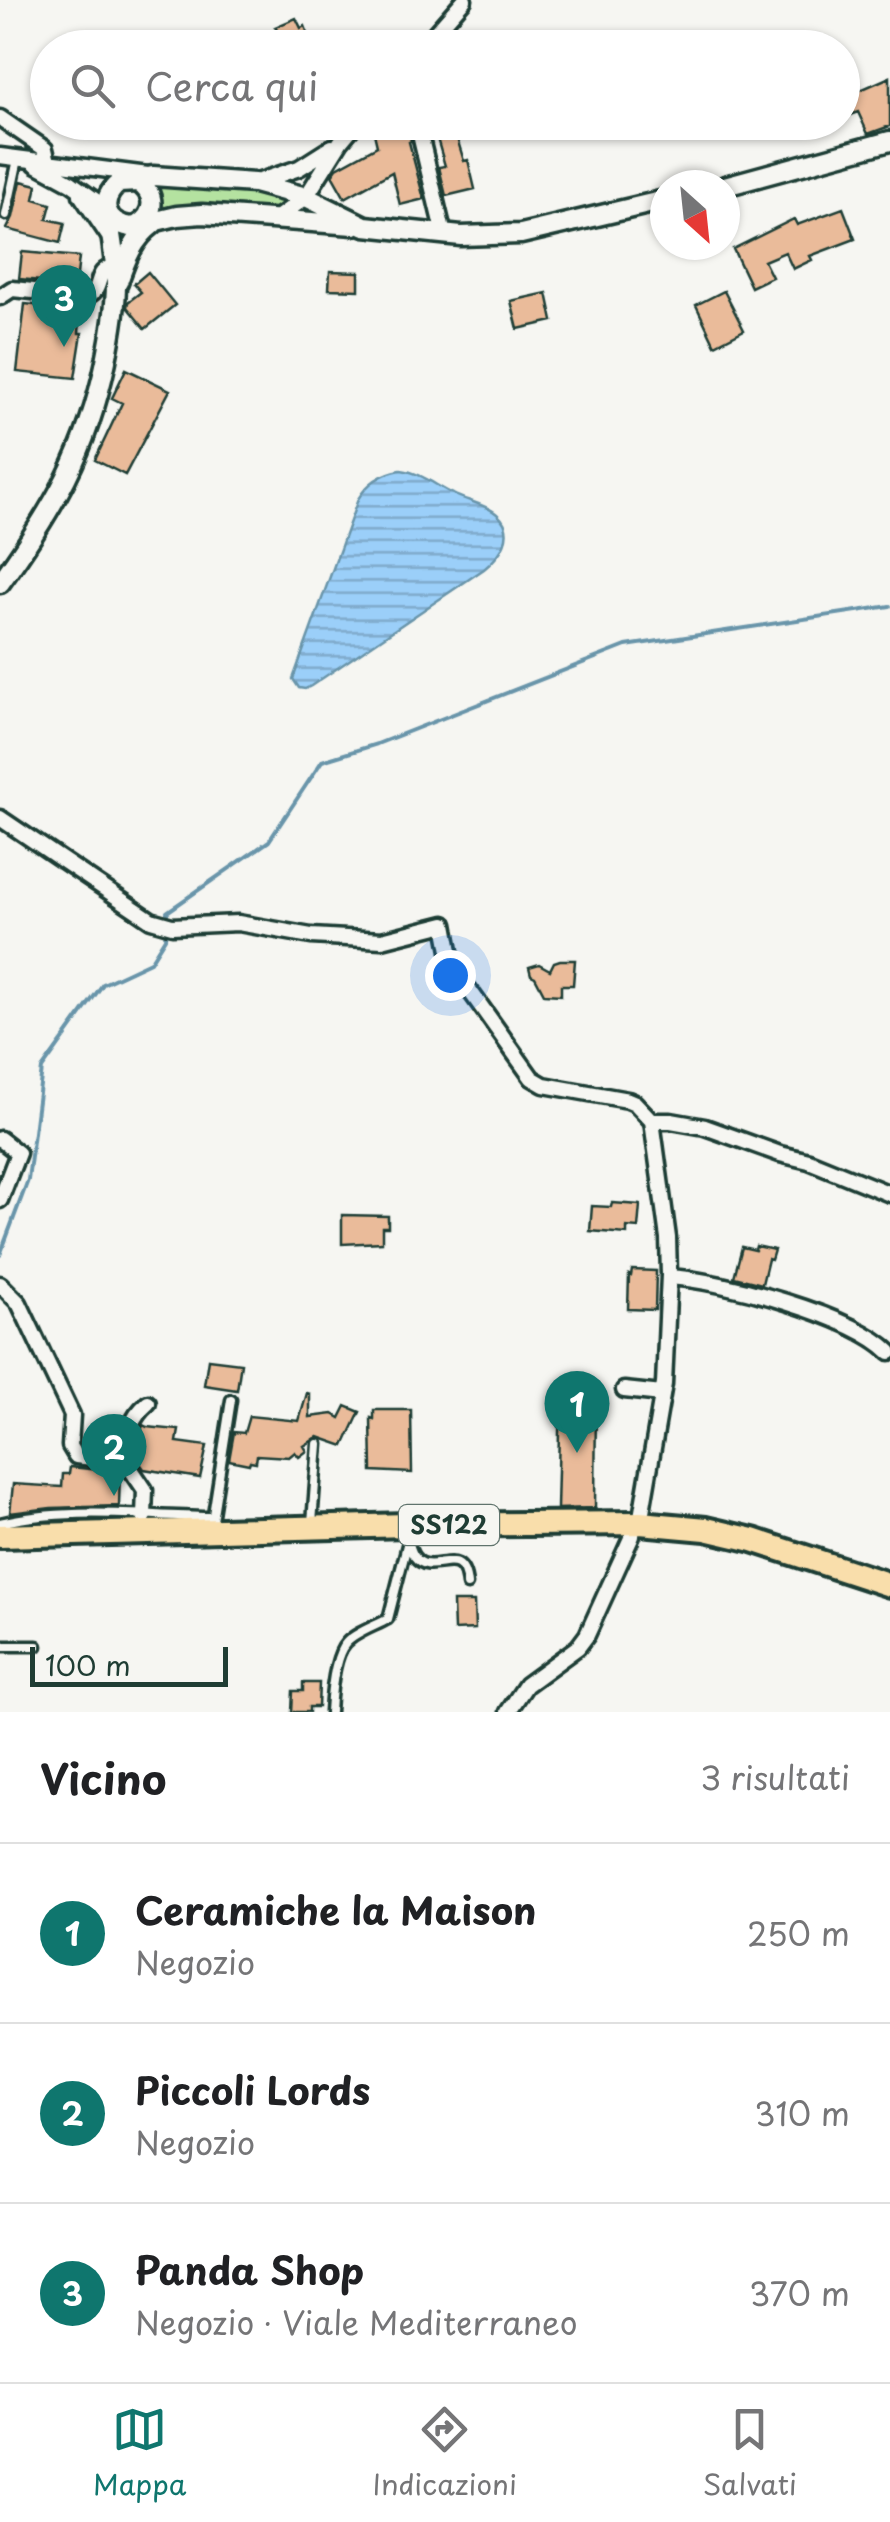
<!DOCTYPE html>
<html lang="it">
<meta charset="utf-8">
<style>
body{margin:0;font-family:"Playpen Sans",sans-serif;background:#f2f2f2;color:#202124}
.compass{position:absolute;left:650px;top:170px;width:90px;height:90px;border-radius:50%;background:#fff;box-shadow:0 2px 8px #0004;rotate:153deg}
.scale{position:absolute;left:30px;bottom:25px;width:198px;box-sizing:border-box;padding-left:10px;border:5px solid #1f3d34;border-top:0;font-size:28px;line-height:35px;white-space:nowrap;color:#1f3d34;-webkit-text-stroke:8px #f6f6f2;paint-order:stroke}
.you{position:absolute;left:450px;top:975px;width:35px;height:35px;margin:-25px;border:8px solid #fff;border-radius:50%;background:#1a73e8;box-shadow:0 0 0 15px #1a73e833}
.badge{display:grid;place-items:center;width:65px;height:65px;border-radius:50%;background:#0f766e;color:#fff;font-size:32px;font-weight:700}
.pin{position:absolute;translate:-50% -82px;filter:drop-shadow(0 2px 5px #0008)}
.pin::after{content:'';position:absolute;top:52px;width:35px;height:30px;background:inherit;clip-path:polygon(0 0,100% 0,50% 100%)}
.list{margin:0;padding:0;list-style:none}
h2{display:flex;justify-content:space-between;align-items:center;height:130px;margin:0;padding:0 40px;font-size:42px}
h2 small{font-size:32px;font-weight:400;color:#757577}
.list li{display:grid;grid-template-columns:65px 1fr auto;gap:30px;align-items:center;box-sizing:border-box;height:180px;padding:0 40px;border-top:2px solid #e0e0e0}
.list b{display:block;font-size:38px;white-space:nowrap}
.list p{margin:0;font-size:32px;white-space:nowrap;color:#757577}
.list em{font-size:32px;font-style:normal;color:#757577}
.icon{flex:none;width:55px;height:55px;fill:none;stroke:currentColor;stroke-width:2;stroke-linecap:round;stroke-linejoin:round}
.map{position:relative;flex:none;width:890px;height:1712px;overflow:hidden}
.search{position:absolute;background:#fff;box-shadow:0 2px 8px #0004;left:30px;right:30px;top:30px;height:110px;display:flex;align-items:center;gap:25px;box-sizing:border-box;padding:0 35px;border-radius:55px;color:#757577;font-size:38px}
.sheet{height:670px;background:#fff}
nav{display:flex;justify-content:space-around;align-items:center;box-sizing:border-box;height:140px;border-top:2px solid #e0e0e0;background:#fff;font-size:28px;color:#757577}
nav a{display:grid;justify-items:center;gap:5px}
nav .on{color:#0f766e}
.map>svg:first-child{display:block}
</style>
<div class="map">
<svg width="890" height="1712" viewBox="0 0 890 1712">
<defs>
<pattern id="water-rules" width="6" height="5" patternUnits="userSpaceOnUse" patternTransform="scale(2.5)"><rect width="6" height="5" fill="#9bcff9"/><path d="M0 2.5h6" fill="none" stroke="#7ea9ca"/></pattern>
</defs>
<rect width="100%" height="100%" fill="#f6f6f2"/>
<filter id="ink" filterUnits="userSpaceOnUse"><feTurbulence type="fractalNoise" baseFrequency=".01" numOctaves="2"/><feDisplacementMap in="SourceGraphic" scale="20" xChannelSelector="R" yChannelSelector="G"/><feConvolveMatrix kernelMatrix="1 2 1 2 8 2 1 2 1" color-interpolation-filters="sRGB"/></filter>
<g filter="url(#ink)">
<path fill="#b4e2a0" stroke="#6a906a" stroke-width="2.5" d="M 158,186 L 258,194 L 288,200 L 286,204 L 271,213 L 206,206 L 164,209 Z"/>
<path fill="url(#water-rules)" stroke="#6995aa" stroke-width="2.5" d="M 401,470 C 420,472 436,486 453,494 C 466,501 486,504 497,514 C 518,533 500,556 484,569 L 311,686 L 305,689 L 299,688 L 293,679 L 358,499 C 368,482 383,473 401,470 Z"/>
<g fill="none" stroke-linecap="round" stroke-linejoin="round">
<path stroke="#6995aa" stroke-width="4" d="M 167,920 L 167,912 L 269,841 L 322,761 L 377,744 L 626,646 L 890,606
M 0,1255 L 28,1180 L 42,1069 L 103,984 L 150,962 L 165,938 L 166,929"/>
</g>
<path fill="#eabb9a" stroke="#1f3d34" stroke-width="2.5" d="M 296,18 L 301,28 L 305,26 L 310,39 L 306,41 L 308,48 L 237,48 L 277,30 L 275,27 Z
M 890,77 L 890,126 L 868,134 L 858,112 L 842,118 L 842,98 Z
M 375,122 L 407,122 L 411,141 L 409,142 L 424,199 L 400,205 L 392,172 L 345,198 L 332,175 L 337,168 L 377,146 L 373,129 Z
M 428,122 L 452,122 L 464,161 L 468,160 L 475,189 L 446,196 L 439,167 L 445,166 L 436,135 L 431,136 Z
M 21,181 L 37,185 L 34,199 L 51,204 L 47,219 L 65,223 L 60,243 L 7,229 L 13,217 Z
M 843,208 L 855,239 L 810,256 L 812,260 L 793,269 L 785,252 L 764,261 L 772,277 L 751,287 L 733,249 L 794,219 L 797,225 Z
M 22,252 L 79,257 L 76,284 L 19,279 Z
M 330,271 L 359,272 L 359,290 L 329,289 Z
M 148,272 L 175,305 L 145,329 L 127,307 L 128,302 L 141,292 L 134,284 Z
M 724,291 L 744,330 L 715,345 L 696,305 Z
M 547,293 L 553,321 L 518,329 L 511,301 Z
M 25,304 L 81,310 L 79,333 L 82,333 L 75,378 L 17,372 Z
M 126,369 L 170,390 L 125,475 L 95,460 L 122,403 L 112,398 Z
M 560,960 L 575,960 L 573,985 L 561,985 L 561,995 L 544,994 L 535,977 L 531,975 L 529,967 L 539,964 L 550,970 L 554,962 Z
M 612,1203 L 640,1205 L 638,1228 L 627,1227 L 627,1234 L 590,1231 L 592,1206 L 611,1207 Z
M 342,1215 L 388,1216 L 388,1227 L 382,1227 L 382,1242 L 342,1244 Z
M 756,1246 L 774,1250 L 771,1260 L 768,1259 L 762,1284 L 734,1277 L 742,1247 L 755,1250 Z
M 632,1270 L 656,1271 L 655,1310 L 628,1309 L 629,1275 L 631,1276 Z
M 208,1359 L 241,1363 L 237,1390 L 204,1385 Z
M 307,1393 L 310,1394 L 310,1417 L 333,1414 L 340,1418 L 346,1406 L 360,1412 L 344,1446 L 318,1437 L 304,1446 L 307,1451 L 299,1457 L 295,1452 L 289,1457 L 257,1455 L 256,1462 L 250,1461 L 249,1464 L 229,1460 L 234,1432 L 244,1433 L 249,1416 L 299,1421 Z
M 560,1394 L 596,1396 L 595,1508 L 557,1509 Z
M 374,1410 L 411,1410 L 412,1473 L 372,1471 L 371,1418 L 374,1419 Z
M 143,1425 L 147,1427 L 179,1430 L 177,1442 L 207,1446 L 200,1478 L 144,1469 L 137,1459 L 139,1438 Z
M 70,1467 L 120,1472 L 119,1506 L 51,1508 L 10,1513 L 13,1484 L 62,1487 L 63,1474 L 69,1474 Z
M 453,1602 L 474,1602 L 475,1629 L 454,1630 Z
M 303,1683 L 319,1683 L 318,1707 L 309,1707 L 309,1712 L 292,1712 L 293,1691 L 303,1691 Z"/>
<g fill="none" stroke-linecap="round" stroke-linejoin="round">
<g stroke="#1f3d34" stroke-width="15">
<path id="service" d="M 6,215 L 18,159
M 212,1521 L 231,1400
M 0,1523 C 66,1507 144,1516 212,1517
M 312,1523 L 318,1444
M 408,1541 C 410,1546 411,1553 415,1557 C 431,1579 463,1541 467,1585
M 0,1646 L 37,1646
M 330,1712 C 331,1694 334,1656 346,1643 C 356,1632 376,1626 388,1619 L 408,1541"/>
</g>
<g stroke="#1f3d34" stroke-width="21">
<path id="minor" d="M 422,48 L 464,0
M 0,118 L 45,149 L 49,166
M 417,122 L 444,235
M 0,156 L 148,175
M 36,164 L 71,183 L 106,208
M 254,183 L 299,168 L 332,147
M 81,195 L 108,235
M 276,219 L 306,197 L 341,141 L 357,122
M 0,297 L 12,289 L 85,296 C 106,291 91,271 115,266
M 0,818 L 151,920 L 172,926 L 238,923 L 311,936 L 382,940 L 445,924 L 453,967 L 532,1078 L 544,1085 L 628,1100 L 635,1103 L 652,1121 L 668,1238 L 669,1275 L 664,1384 L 640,1523
M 652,1121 L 671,1121 L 705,1127 L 780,1154 L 809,1161 L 890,1194
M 0,1139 L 18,1153 L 0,1200
M 669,1277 C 721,1280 853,1315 890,1352
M 0,1284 L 19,1303 L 72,1415 L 70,1446 L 76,1456 L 126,1462 L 145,1490 L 144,1516
M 624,1390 L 662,1394
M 126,1462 C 128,1436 127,1421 148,1403
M 508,1712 L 526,1685 L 578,1647 L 587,1635 L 632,1536 L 633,1523"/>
</g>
<g stroke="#1f3d34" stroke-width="25">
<path id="tertiary" d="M 132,181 L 153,176 L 254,183 L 306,197 L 365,226 L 461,236 L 521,234 L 665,200
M 725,186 L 890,141
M 138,225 C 156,213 156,194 138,182 L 119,183 C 98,200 104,223 131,227 L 177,216 L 202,214 L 354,225
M 118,282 C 126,259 133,239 153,224
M 0,583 C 54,508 87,452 106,361 C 111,336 116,309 116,284 C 116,260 111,237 108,214"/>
</g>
<g stroke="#1f3d34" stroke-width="30">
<path id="primary" d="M 0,1536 L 407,1525 L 640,1523 L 706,1529 L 753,1540 L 890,1585"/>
</g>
<use href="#service" stroke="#f6f6f2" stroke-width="8"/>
<use href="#minor" stroke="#f6f6f2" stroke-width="14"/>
<use href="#tertiary" stroke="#f6f6f2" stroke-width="18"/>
<use href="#primary" stroke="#f9deab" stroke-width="22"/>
</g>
</g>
<g text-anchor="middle" stroke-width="8" stroke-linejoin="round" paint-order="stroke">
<rect fill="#f6f6f2" stroke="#60746d" stroke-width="2.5" x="399" y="1505" width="100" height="40" rx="8"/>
<g font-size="25" font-weight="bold" fill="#1f3d34">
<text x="449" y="1534">SS122</text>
</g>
</g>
</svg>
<svg class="compass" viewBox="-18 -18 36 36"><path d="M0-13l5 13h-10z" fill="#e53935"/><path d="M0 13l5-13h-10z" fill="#757577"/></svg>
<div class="scale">100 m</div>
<div class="you"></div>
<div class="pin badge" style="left:577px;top:1453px">1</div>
<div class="pin badge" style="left:114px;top:1496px">2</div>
<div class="pin badge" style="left:64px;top:347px">3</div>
<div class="search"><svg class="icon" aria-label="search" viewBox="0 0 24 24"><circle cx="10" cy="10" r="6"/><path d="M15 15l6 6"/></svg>Cerca qui</div>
</div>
<section class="sheet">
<h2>Vicino<small>3 risultati</small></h2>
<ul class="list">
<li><span class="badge">1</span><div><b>Ceramiche la Maison</b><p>Negozio</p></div><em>250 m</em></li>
<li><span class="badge">2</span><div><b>Piccoli Lords</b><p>Negozio</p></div><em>310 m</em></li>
<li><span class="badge">3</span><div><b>Panda Shop</b><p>Negozio · Viale Mediterraneo</p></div><em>370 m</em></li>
</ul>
</section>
<nav>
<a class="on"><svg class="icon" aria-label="map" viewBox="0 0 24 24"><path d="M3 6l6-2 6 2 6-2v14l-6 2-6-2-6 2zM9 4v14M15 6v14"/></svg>Mappa</a>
<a><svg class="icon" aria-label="directions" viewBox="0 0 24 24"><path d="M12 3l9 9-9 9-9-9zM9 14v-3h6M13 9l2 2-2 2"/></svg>Indicazioni</a>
<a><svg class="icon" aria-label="saved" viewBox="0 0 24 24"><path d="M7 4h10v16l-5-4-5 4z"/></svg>Salvati</a>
</nav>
